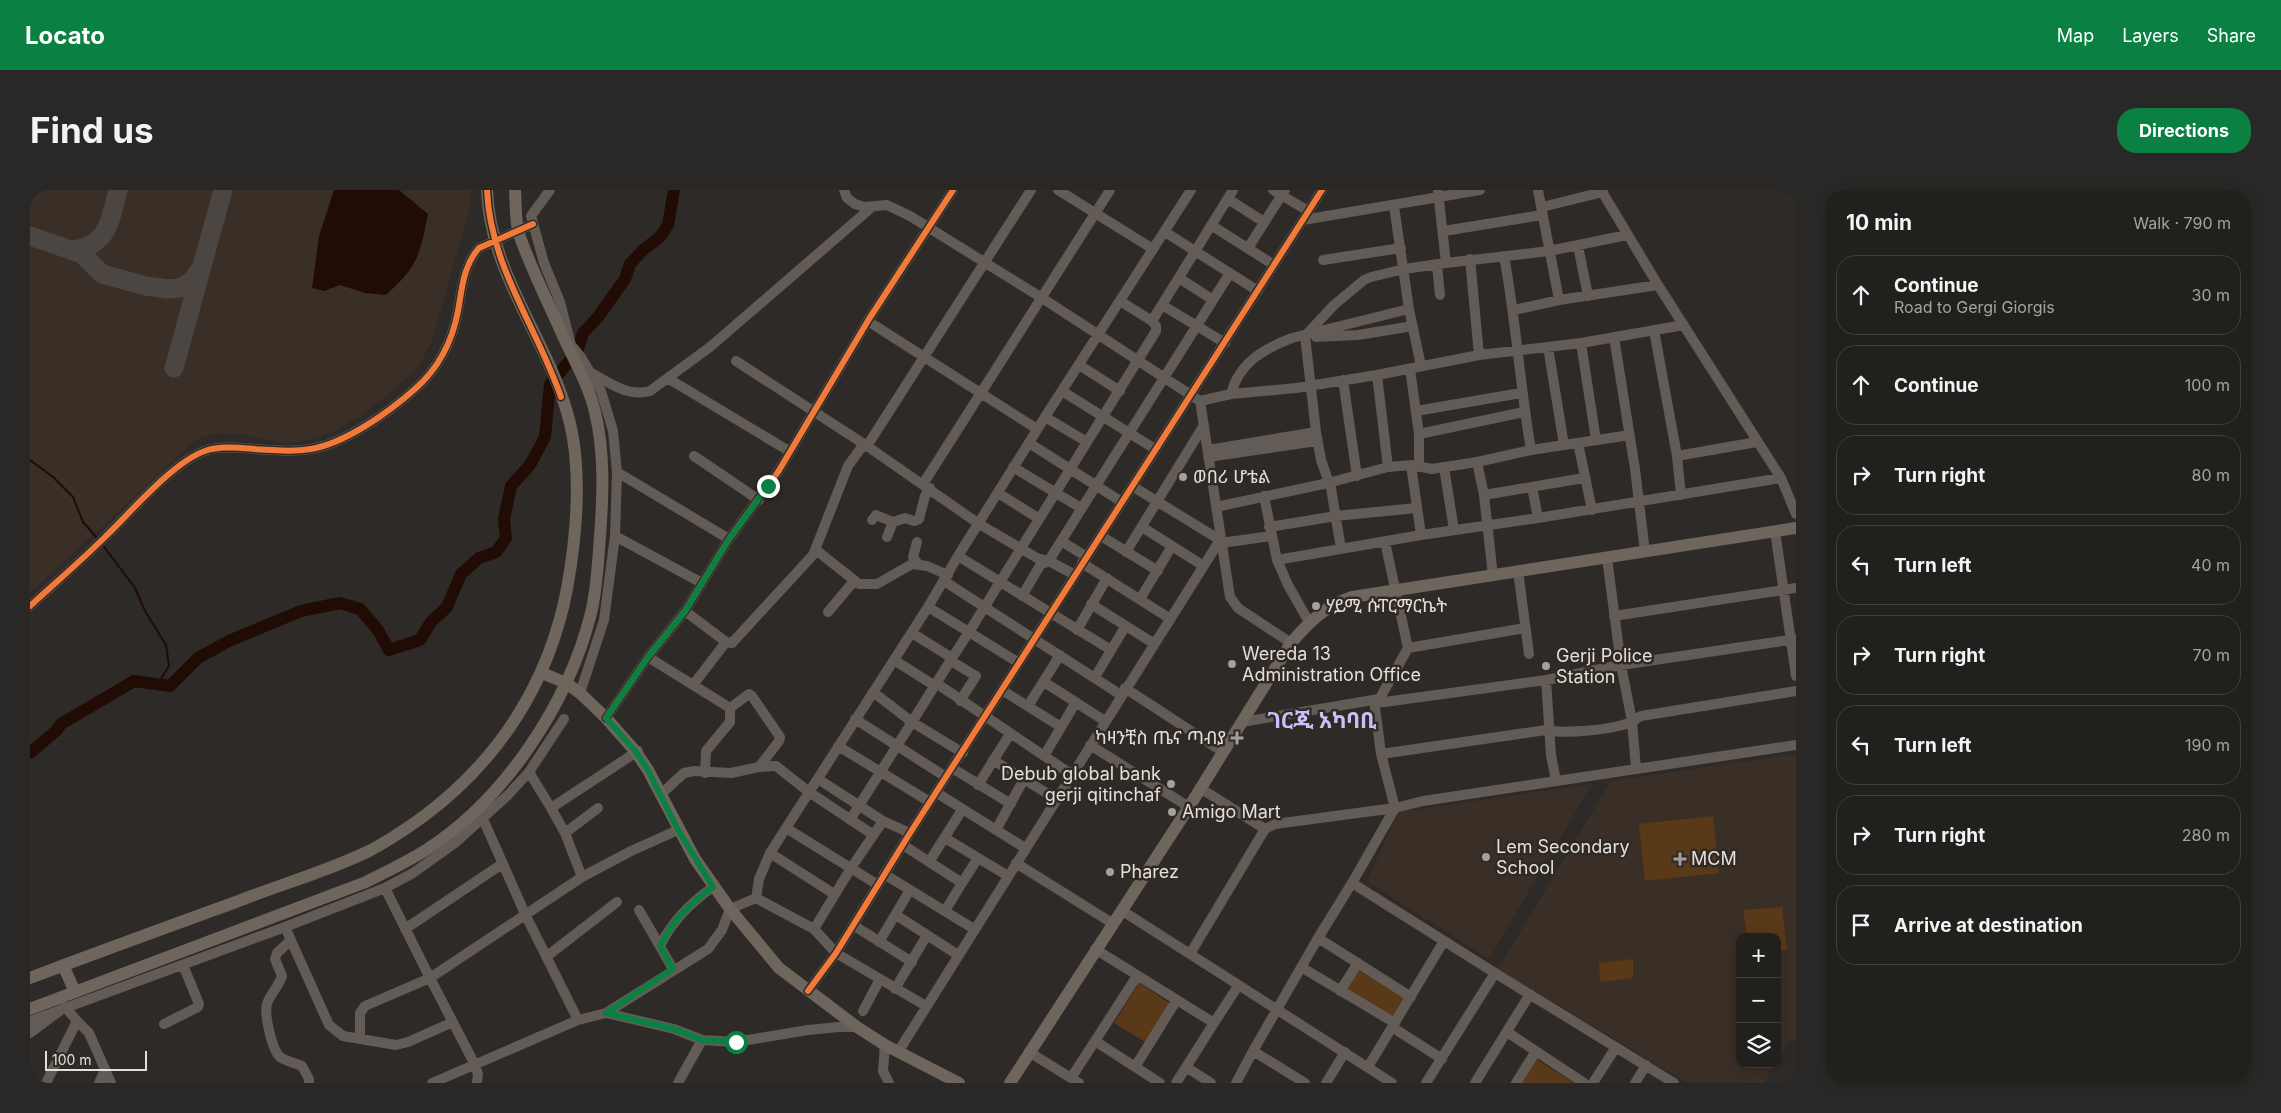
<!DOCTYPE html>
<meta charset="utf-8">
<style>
body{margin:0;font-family:Inter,"Noto Sans Ethiopic",sans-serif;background:#2a2826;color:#f1f3f6}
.controls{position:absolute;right:15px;bottom:15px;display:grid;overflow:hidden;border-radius:10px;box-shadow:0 2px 12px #0003}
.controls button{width:45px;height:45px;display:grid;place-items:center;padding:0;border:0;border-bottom:1px solid #3f3e3b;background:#22201d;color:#f1f3f6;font:25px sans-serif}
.scale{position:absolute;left:15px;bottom:12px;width:102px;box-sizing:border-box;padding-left:5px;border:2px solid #e3dfdb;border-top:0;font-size:14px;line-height:18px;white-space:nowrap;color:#e3dfdb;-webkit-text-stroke:4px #312a24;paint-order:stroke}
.stop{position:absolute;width:15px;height:15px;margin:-11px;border:4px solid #0b8043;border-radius:50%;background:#fff}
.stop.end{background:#0b8043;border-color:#fff;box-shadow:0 1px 5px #0008}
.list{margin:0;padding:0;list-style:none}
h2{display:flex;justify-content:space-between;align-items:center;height:65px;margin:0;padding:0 20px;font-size:21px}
h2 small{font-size:16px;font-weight:400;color:#a2a3a4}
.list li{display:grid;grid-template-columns:32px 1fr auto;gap:15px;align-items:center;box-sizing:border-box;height:80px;margin:0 10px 10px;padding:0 10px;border:1px solid #3f3e3b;border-radius:20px}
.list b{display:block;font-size:19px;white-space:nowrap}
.list p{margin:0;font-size:16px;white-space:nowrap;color:#a2a3a4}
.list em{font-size:16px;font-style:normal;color:#a2a3a4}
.icon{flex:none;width:28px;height:28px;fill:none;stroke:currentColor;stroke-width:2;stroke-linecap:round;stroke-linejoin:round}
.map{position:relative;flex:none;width:1766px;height:893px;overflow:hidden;border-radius:20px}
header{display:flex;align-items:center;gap:30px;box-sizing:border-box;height:70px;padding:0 25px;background:#0b8043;color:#fff}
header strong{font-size:24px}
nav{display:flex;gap:28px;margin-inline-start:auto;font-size:18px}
.intro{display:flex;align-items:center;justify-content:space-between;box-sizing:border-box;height:120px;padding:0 30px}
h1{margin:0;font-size:35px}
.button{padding:12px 22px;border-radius:20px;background:#0b8043;color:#fff;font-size:18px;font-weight:700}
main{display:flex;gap:30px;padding:0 30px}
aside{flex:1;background:#22201d;border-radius:20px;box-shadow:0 2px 12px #0003}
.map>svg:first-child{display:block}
</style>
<header>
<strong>Locato</strong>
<nav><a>Map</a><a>Layers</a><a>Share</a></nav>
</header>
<div class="intro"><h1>Find us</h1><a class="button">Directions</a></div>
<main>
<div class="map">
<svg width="1766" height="893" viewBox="0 0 1766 893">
<rect width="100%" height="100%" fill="#2e2a27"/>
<path fill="#3a2f26" d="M 0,0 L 441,0 L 441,14 L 402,151 L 388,177 L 359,204 L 332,225 L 305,241 L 271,252 L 250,253 L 210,244 L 185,243 L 167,249 L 0,403 Z
M 1766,564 L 1766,851 L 1760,850 L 1747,871 L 1747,747 L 1710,747 L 1710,874 L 1746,874 L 1734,893 L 1658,893 L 1468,779 L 1581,591 Z
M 1562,594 L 1459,769 L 1337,691 L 1368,622 Z"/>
<path fill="#5a3919" d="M 1683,626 L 1689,683 L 1615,691 L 1609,634 Z
M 1752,717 L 1757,760 L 1747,761 L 1747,747 L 1717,747 L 1713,720 Z
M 1603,769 L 1603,788 L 1570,792 L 1569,773 Z
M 1326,779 L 1377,809 L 1363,832 L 1312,801 Z
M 1109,793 L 1141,814 L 1117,853 L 1084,833 Z
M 1506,869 L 1544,893 L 1491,893 Z"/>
<path fill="#200c04" d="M 304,0 L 369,0 L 398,24 C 390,65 388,76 356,105 L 335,103 L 310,95 L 294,101 L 282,98 L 289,46 Z"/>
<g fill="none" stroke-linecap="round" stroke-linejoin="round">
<path stroke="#200c04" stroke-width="2" d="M 0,270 L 23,287 L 43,307 L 53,332 L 67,348
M 72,354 L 105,398 L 115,421 L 136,455 L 139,476 L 127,495"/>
<path stroke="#200c04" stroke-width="12" d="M 0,563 L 27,540 L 31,534 L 104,491 L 140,496 L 168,468 L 201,450 L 271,421 L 310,413 L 330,419 L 348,440 L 359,460 L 390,450 L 401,432 L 417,417 L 431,384 L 449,368 L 466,362 L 476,348 L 474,329 L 481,296 L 500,275 L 515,247 L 520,194 L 547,162 L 553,143 L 568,127 L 595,89 L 600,74 L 613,60 L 630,47 L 638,35 L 644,0"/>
<path stroke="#4b4642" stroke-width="19" d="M 0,46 L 52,64 L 72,84 L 116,96 L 137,99 L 150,98 L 162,91 L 171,78
M 43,60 C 79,55 80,30 88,0
M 144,178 L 193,0"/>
<path stroke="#625b56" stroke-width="10" d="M 520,0 L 501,26 L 514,73 L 530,112 L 541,155 L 551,167 L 571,201 L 583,241 L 587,282 L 585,346 L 574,430 L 550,503
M 814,0 L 817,8 L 825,14 L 835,17 L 857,15 L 880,26 L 1012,108 L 1170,211 L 1200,407 L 1208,418 L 1261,453
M 1028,0 L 1123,59
M 1243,0 L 1278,21
M 1508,0 L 1529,110
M 1571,0 L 1628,95 L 1751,288 L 1766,324
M 1408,2 L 1416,73
M 1198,9 L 1234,32
M 1364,16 L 1379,119 L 1391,176
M 1512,17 L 1573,2
M 1273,30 L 1450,0
M 1181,35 L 1244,75
M 1414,41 L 1512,25
M 1135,42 L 1228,101
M 1548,56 L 1558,106
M 1218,58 L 1255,0
M 1474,66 C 1486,130 1490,196 1501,260
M 1440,69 L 1449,165
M 1293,70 L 1371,58
M 1407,75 L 1410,105
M 1149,88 L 1183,110
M 1132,115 L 1195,153
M 1484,120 L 1529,110 L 1628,95
M 1122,131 L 1203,0
M 844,135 L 1007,239
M 1624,140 L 1647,266 L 1651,305
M 1275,146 L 1304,115 L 1334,90 L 1341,87 L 1374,79 L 1416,73 L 1519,61 L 1597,45
M 1275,146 L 1286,242 L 1291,270 L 1301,298 L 1311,359
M 1286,147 L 1328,145 L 1383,136
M 1584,147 L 1605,279 L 1615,362
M 1551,153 L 1566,250
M 1518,157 L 1534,255
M 706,171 L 837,256 L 949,334 L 1007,368 L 1021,372 L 1045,385
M 1049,175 L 1090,201
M 1380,179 L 1389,244 L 1389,277
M 561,183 C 580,193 597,207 620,201 L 680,157 L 842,17
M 1347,185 L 1358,277
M 639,189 L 759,261
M 1313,190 L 1327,286
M 1032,201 L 1125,259
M 1201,204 C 1209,173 1233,159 1262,148 L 1379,119
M 1170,211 L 1201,204 L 1266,198 L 1347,185 L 1449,165 L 1551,153 L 1654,135
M 1386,221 L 1491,203
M 1015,227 L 1057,252
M 1389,244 L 1494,222
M 999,253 L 1092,312
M 1548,253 L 1562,320
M 1178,260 L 1286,242
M 664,266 L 729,310
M 1647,266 L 1727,252
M 1178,267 L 1287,251
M 1447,272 L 1454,305 L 1463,386
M 1381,275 L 1391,345
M 983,277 L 1051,318
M 1414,277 L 1424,340
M 587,282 L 699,349
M 893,294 L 1080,0
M 1502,297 L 1508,328
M 968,303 L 1008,328
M 1454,305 L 1554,288
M 1234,306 L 1247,370 L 1258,395 L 1279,432
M 1186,317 L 1298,293 L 1358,277 L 1381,275 L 1402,279 L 1447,272 L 1501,260 L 1600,245
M 842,330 L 846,325 L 863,332
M 1112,337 L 1172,375
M 1239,337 L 1306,326 L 1386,318
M 1745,341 L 1766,486
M 585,346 L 672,393
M 1071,346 L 1128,381
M 857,347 L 863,332 L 875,328 L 884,331 L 889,329 L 895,306 L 900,298
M 1031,351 L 1057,367
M 887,352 L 883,367 L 888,374
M 1191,353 L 1241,346
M 786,360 L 829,394 L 847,394 L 882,374 L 897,376 L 918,385
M 1096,362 L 1174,235
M 928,366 L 1081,460
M 1577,368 L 1591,475 L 1602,531 L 1606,578
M 1247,370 L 1391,345 L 1508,328 L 1751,288
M 1052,373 L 1139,428
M 1488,381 L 1499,464
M 914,391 L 1091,505
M 992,406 L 1011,374 L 1018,372 L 1200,83
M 1110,409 L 1142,356
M 1061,414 L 1123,453
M 0,416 C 25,393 51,371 75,347 C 101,322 143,272 175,261 C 195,254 222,260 243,260 C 256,261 269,261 281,259 C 316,253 359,222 385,199 C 409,178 422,153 428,121 C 432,99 433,76 449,58 L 503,34
M 898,417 L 939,442 L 1126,141 L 1126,136 L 1122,131 L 1090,111
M 655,421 L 696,452 L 702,453 L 783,365 L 818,276 L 831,258 L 837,256 L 1001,0
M 798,422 L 824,391
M 1584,426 L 1766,398
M 1047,440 L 1077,388
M 1378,458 L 1495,438
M 618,467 L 663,495 L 696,452
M 922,468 L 939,442 L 989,473
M 864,470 L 902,494 L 906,493 L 1041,584
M 921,471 L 946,486 L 930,511
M 1065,487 L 1095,437
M 1516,490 L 1521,565 L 1526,591
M 1014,492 L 1075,531
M 1095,498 L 1193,562
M 972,500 L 1031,537
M 843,502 L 882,532 L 922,468 L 882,443
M 1347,513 L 1516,490 L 1591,475 L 1766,449
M 998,516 L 1030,465
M 576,528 L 618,467 L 655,421 L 699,349 L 748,282 L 839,129 L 923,0
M 825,529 L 916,587
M 1212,532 L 1349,509
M 1060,555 L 1159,617
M 808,556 L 900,612
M 1351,564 L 1516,540 C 1534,544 1583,540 1601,532 C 1605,530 1607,528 1611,526 L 1766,501
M 1014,566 L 1046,512
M 963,570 L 1026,609
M 729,577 L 746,576 L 779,602 L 842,644
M 922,578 L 981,614
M 499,582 L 521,618 L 608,561
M 675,583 L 676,561 L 700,532 L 700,518
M 788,589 L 853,631 L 880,643
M 948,595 L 980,544
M 1170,598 L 1235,639 L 1245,634 L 1365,618 L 1393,611 L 1766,555
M 907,603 L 995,658
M 630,605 L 654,583 L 664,581 L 701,583 L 729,577 L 749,551 L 750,547 L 722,506 L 719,504 L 700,518 L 663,495
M 521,618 L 535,643 L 552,687 L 601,661 L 648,640
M 453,629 L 496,726 L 548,830
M 820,630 L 882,532 L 933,563
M 853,631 L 821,678 L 784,739 L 806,763 L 896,816
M 756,638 L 848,695
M 966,640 L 994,589
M 535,643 L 568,618
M 915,648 L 978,686
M 873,655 L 932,693 L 915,721
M 740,663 L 804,704
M 899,672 L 932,620
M 986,673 L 1082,733
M 854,684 L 944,739
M 932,693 L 948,668
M 1322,693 L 1365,618 L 1351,564 L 1345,517 L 1378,458 L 1355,352
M 355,698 L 400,788 L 552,687
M 726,708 L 729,689 L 740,663 L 898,417 L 928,366 L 1015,227 L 1161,0
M 726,708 L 784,739
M 609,720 L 643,779
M 1091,720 L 1362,893
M 866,725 L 897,745
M 823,735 L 882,772
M 255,737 L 299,835 L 313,846 L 366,855 L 378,852 L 423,832
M 375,739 L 472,674
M 1288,748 L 1381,807
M 261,750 L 247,763 L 245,769 L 252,786 C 249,796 240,804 237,814 C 234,824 242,860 250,867 C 255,871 266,873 272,876 L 279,889 L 279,893
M 849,752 L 880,700
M 630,756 C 642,731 660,713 683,697
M 1065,759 L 1184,833 L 1208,796
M 1160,764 L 1235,639
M 516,767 L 587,712
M 1271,777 L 1365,833
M 865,799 L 897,745 L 928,765
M 778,801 L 806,763 L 880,643 L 1292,0
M 1310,801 L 1328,773
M 833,821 L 850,789
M 576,823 L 678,759 L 692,740 L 700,719 L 726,708
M 0,831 L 255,737 L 355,698 L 383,683 L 425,653 L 478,605 L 499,582 L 534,529
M 47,831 L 59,843 L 81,893
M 134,834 L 168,817 L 169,814 L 153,775
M 1362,837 L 1412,869
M 1477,842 L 1554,893
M 0,843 L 35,817 L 47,831 L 16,893
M 330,849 L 330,823 L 335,816 L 400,788 L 444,873 L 448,884 L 447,893
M 1065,851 L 1107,786
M 855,855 L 853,881 L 859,893
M 868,862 L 1190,350 L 1102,296
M 999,862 L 1049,893
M 1105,877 L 1146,811
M 1156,877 L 1181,893
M 1338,877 L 1414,751
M 1041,888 L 1065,851 L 1130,893
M 69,893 L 75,880
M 402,893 L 548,830 L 576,823 L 644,839 L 672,850 L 706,852 L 778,840 L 809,837 L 827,837
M 648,893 L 672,850
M 1146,893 L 1184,833
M 1206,893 L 1223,861
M 1275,893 L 1223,861 L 1288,748 L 1322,693 L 1465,783
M 1296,893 L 1315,862
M 1396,893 L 1465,783 L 1644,893
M 1445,893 L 1500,804
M 1486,893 L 1506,861
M 1563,893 L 1586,857
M 1605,893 L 1616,875"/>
<path stroke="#6e655d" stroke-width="12" d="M 512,483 L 536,493 L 550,503 L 576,528 L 606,562 L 618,580 L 665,669 L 700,719 L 749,778 L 827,837 L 855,855 L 929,893
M 33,775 L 45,802
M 0,788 C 68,762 137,737 206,712 C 249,695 295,682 337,662 C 357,652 376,639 394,626 C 470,569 519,492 537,399 C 546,349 551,298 543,248 C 528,160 460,91 457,0
M 0,819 L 336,692 C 356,682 377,672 396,660 C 475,610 539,512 561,423 C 567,399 568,371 570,347 C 573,306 575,263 565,222 C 559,196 545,172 534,148 C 519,114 501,79 489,44 C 485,31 486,14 485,0
M 980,893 L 1159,617 L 1261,453 C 1279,432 1295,416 1322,407 L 1766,338"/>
<g stroke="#312a24" stroke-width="9">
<path id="cycleway" d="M 457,0 C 460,76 507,137 531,207
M 0,416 C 25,393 51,371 75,347 C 101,322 143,272 175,261 C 195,254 222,260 243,260 C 256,261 269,261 281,259 C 316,253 359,222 385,199 C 409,178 422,153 428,121 C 432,99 433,76 449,58 L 503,34
M 576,528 L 618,467 L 655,421 L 699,349 L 748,282 L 839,129 L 923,0
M 778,801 L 806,763 L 880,643 L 1292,0"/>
</g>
<use href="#cycleway" stroke="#f17a3a" stroke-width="6"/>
</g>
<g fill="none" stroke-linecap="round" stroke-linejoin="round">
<path stroke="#0b8043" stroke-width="6" d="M 706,852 L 672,850 L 644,839 L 576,823 L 643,779 L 630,756 C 642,731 660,713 683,697 L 648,640 L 618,580 L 606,562 L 576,528 L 618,467 L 655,421 L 699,349 L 738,296"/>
</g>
<g fill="#a4a09c" stroke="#312a24" stroke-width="2">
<circle cx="1153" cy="287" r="5"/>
<circle cx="1286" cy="416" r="5"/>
<circle cx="1202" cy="474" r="5"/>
<circle cx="1516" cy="476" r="5"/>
<path d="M1204.5 540.5h5v5h5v5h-5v5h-5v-5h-5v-5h5z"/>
<circle cx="1141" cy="594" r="5"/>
<circle cx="1142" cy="622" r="5"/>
<circle cx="1456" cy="667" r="5"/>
<path d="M1647.5 661.5h5v5h5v5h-5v5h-5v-5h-5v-5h5z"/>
<circle cx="1080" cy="682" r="5"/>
</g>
<g text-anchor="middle" stroke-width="5" stroke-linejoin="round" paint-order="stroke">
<g font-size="18" fill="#e3dfdb" stroke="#312a24" text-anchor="start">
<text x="1163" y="293">ወበሪ ሆቴል</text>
<text x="1296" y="422">ሃይሚ ሱፐርማርኬት</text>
<text x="1212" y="470">Wereda 13<tspan x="1212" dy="21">Administration Office</tspan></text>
<text x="1526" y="472">Gerji Police<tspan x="1526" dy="21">Station</tspan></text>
<text x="1196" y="554" text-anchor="end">ካዛንቺስ ጤና ጣብያ</text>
<text x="1131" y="590" text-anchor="end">Debub global bank<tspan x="1131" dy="21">gerji qitinchaf</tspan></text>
<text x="1152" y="628">Amigo Mart</text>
<text x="1466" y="663">Lem Secondary<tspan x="1466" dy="21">School</tspan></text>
<text x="1661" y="675">MCM</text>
<text x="1090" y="688">Pharez</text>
</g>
<g font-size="22" font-weight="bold" fill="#c7c1fb" stroke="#312a24">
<text x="1292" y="538">ገርጂ አካባቢ</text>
</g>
</g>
</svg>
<div class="controls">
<button>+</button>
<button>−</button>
<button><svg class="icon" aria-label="layers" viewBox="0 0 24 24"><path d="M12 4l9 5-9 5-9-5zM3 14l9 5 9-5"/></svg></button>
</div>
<div class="scale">100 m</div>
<div class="stop" style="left:706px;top:852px"></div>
<div class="stop end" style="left:738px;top:296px"></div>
</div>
<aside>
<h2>10 min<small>Walk · 790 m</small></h2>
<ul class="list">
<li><svg class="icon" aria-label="ahead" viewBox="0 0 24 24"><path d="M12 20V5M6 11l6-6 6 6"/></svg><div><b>Continue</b><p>Road to Gergi Giorgis</p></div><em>30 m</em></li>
<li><svg class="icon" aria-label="ahead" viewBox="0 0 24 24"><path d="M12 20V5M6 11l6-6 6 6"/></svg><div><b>Continue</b></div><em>100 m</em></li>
<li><svg class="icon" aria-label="right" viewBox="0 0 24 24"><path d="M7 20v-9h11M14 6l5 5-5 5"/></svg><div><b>Turn right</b></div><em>80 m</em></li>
<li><svg class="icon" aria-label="left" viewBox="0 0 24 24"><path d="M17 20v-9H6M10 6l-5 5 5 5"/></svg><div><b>Turn left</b></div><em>40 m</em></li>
<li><svg class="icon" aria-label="right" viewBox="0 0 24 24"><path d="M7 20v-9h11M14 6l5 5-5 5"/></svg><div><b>Turn right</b></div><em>70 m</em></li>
<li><svg class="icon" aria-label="left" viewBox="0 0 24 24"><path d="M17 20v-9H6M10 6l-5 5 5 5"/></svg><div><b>Turn left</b></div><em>190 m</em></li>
<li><svg class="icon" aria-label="right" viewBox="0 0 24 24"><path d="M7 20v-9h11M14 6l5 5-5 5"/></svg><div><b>Turn right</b></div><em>280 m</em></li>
<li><svg class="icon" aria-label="arrive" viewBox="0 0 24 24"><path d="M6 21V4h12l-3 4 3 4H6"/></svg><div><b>Arrive at destination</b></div></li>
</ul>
</aside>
</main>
